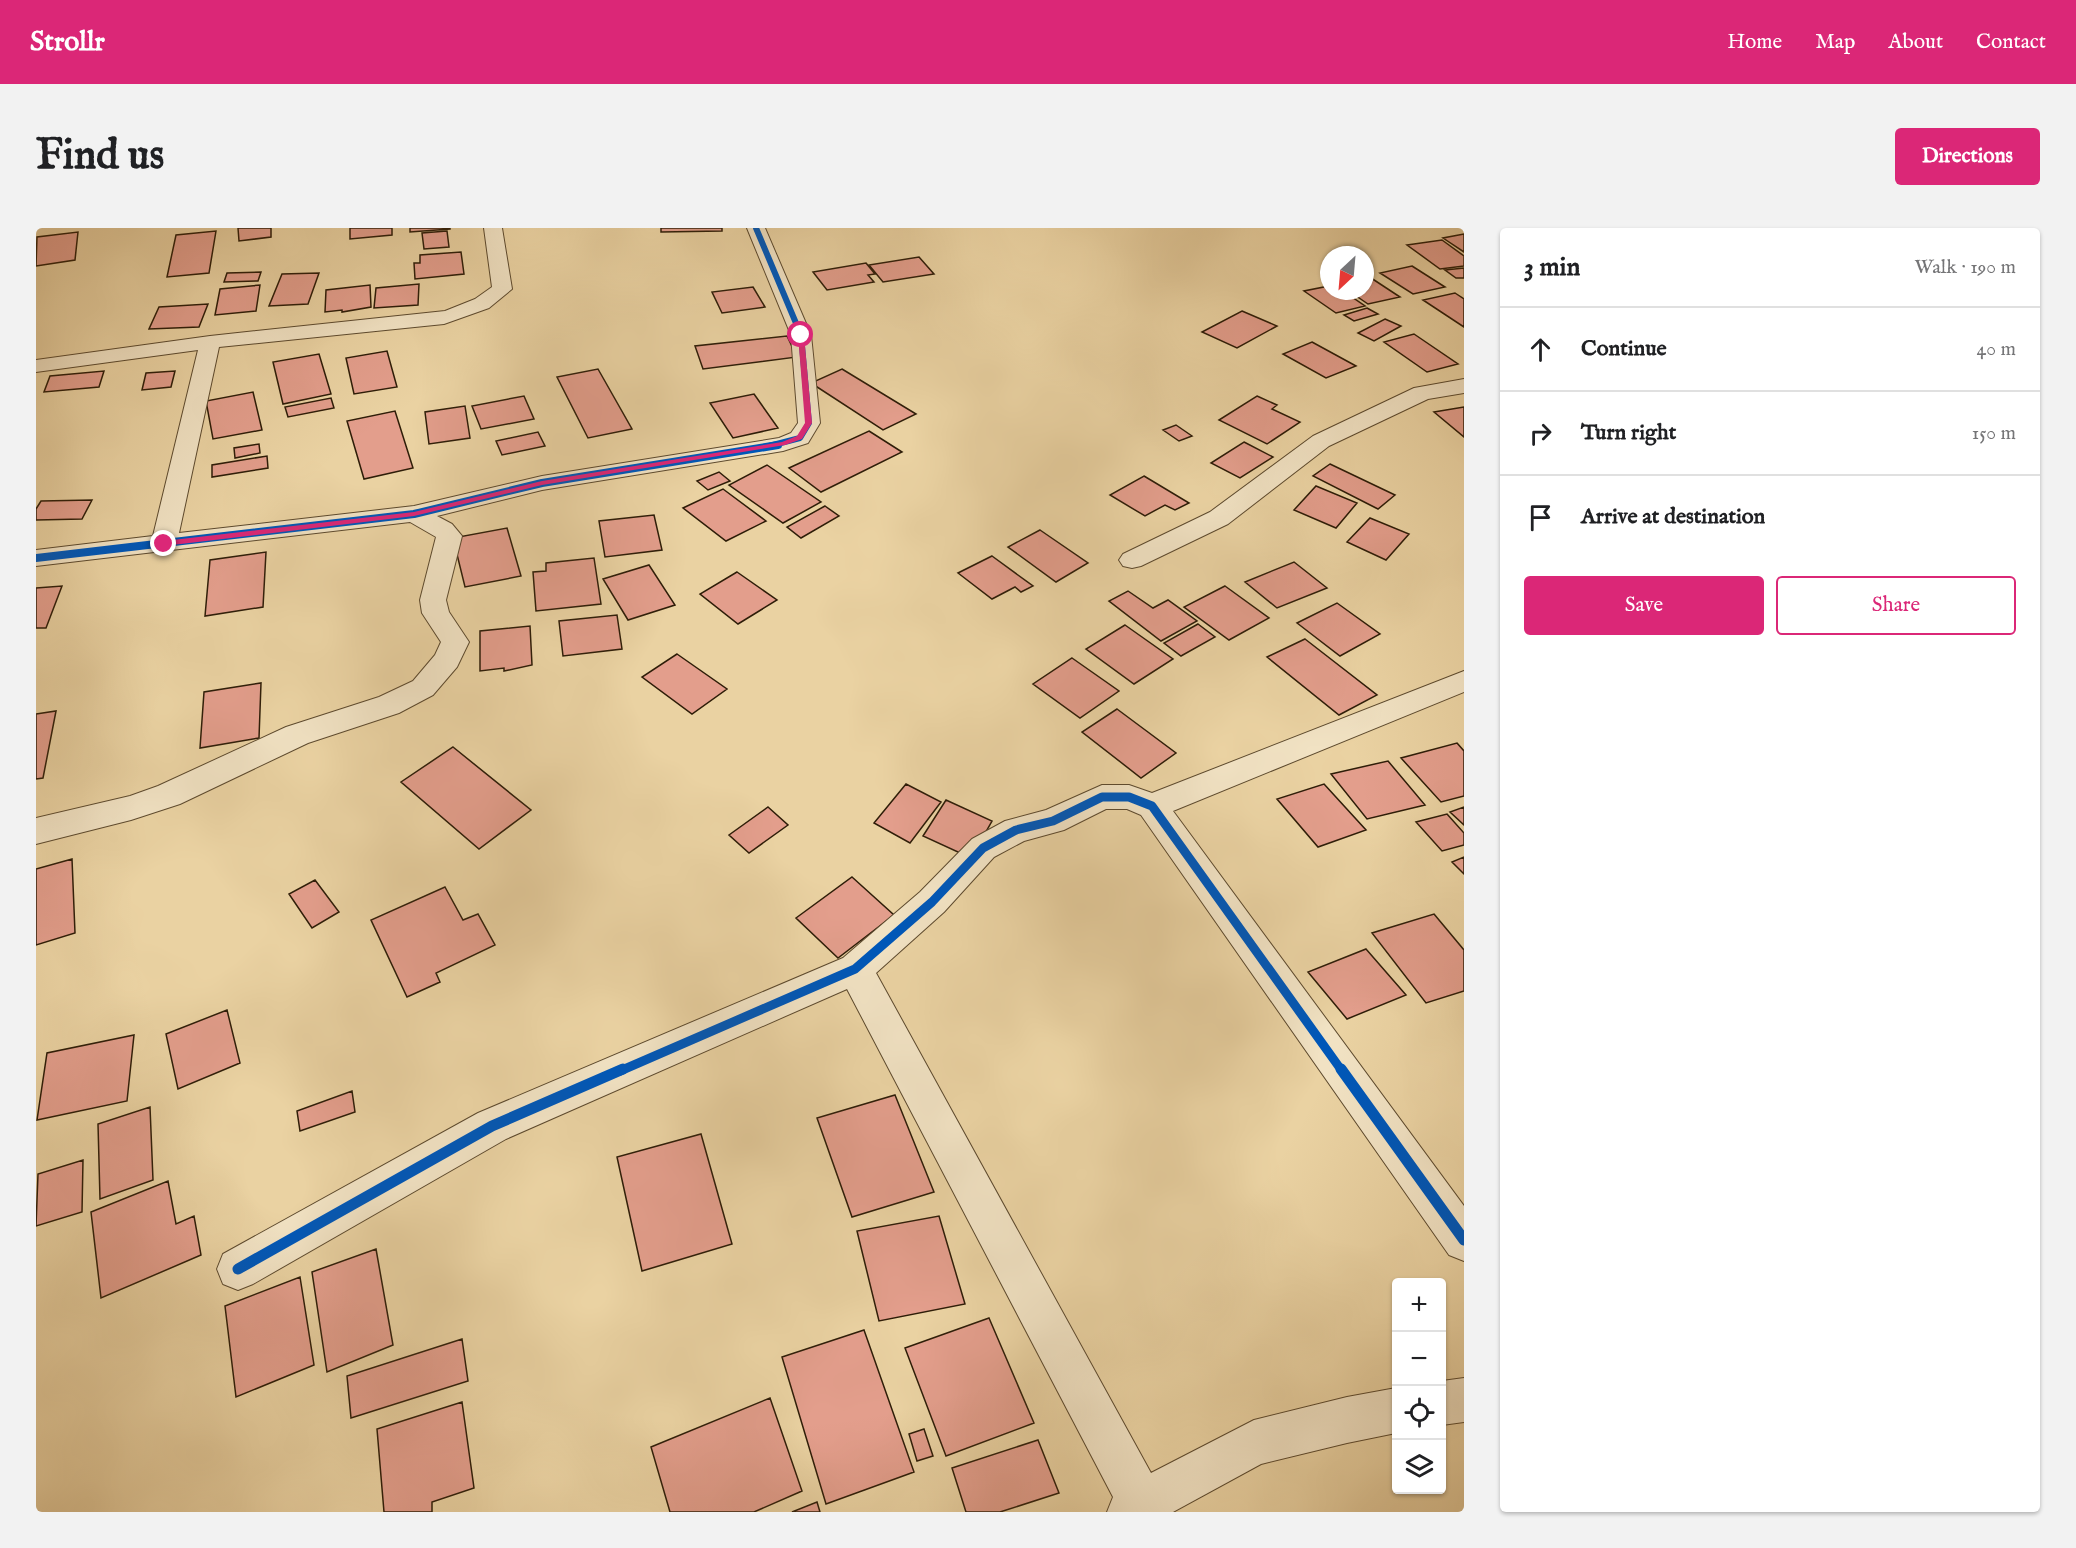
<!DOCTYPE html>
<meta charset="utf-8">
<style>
body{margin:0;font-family:"IM FELL English",serif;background:#f2f2f2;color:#202124}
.controls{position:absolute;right:18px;bottom:18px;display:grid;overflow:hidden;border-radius:6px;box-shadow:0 2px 4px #0004}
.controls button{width:54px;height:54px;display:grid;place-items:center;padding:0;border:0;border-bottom:2px solid #e0e0e0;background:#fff;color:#202124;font:30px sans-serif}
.compass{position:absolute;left:1284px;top:18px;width:54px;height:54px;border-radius:50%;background:#fff;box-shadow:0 2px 4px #0004;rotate:206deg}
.stop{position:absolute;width:18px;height:18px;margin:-14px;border:4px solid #db2777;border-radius:50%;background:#fff}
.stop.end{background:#db2777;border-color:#fff;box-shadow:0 2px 6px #0008}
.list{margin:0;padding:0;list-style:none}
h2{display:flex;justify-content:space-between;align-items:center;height:78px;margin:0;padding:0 24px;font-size:26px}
h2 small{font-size:20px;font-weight:400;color:#757577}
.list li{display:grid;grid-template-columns:39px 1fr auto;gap:18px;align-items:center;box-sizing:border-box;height:84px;padding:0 24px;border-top:2px solid #e0e0e0}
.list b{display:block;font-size:22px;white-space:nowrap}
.list em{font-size:20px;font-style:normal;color:#757577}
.actions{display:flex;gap:12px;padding:18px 24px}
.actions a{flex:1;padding:14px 0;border:2px solid #db2777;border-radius:6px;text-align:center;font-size:21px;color:#db2777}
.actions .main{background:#db2777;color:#fff}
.icon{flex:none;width:33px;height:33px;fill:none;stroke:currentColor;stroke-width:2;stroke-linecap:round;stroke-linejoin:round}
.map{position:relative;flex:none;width:1428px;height:1284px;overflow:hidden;border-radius:6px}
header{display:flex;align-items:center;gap:36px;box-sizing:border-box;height:84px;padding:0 30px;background:#db2777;color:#fff}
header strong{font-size:28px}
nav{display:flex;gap:33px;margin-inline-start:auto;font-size:21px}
.intro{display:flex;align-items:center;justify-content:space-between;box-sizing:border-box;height:144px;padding:0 36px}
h1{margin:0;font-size:42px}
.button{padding:15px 27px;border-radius:6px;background:#db2777;color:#fff;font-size:21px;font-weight:700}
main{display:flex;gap:36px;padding:0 36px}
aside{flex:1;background:#fff;border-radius:6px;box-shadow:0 2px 4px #0004}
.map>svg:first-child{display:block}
</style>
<header>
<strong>Strollr</strong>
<nav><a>Home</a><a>Map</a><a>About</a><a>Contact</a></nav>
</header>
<div class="intro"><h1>Find us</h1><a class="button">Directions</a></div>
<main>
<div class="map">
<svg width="1428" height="1284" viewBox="0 0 1428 1284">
<rect width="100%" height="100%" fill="#ead2a2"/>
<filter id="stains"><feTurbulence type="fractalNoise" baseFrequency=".00333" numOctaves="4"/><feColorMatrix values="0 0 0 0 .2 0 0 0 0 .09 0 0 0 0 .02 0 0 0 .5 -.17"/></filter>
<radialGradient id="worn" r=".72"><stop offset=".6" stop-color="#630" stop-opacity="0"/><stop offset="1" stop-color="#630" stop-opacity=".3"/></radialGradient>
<path fill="#e39e8c" stroke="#2e1d08" stroke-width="1.5" d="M 202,0 L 235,0 L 235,9 L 203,13 Z
M 314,0 L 356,0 L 356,7 L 314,11 Z
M 374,0 L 414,0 L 414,1 L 374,4 Z
M 625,0 L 686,0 L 686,3 L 625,4 Z
M 180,3 L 173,45 L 131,49 L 140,7 Z
M 411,3 L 413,19 L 388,21 L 386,5 Z
M 42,4 L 39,32 L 0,38 L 1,9 Z
M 1428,6 L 1428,24 L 1407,10 Z
M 1406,12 L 1428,28 L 1428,38 L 1404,41 L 1371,17 Z
M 425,24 L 428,46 L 379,51 L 378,35 L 384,35 L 384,27 Z
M 883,29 L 898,46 L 847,54 L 833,37 Z
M 830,35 L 839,46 L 832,47 L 838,54 L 791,62 L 777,44 Z
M 1376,38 L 1409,59 L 1377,66 L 1344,45 Z
M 1428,40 L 1428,50 L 1420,50 L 1409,42 Z
M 225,44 L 222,53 L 188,54 L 191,45 Z
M 283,45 L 272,76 L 233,78 L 246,46 Z
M 1329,46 L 1364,69 L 1332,76 L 1313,63 L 1329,63 Z
M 383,56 L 382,77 L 338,80 L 340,60 Z
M 224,57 L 220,83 L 179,87 L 184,61 Z
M 334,57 L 335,79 L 306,84 L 306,82 L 289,84 L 290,62 Z
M 1293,58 L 1293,63 L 1307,63 L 1329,78 L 1300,85 L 1268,63 Z
M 717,59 L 729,79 L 686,85 L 676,64 Z
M 1419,65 L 1428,71 L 1428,99 L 1387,72 Z
M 172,76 L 163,99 L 113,101 L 123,79 Z
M 1331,80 L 1342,86 L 1318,93 L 1308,87 Z
M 1206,83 L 1241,98 L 1201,120 L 1166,104 Z
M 1349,91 L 1365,98 L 1338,113 L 1322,105 Z
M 1378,106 L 1422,136 L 1391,144 L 1348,114 Z
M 751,108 L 761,129 L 667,141 L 659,118 Z
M 1276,114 L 1320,138 L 1290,150 L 1247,126 Z
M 351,123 L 361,159 L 318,166 L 310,130 Z
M 283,126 L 295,166 L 247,176 L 237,134 Z
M 562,141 L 596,201 L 552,210 L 521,149 Z
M 806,141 L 880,186 L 847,202 L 775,155 Z
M 68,143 L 63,159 L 8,164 L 14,148 Z
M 139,143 L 135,159 L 106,162 L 110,145 Z
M 217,164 L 226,202 L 177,211 L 170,173 Z
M 718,166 L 742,200 L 697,210 L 674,175 Z
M 488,168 L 498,191 L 445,201 L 436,178 Z
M 1221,168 L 1241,177 L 1236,181 L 1264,194 L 1231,216 L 1183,192 Z
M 295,170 L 298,180 L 252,189 L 249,179 Z
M 429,178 L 434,210 L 393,216 L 389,184 Z
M 1428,179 L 1428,209 L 1398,184 Z
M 359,183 L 377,240 L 328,251 L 311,193 Z
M 1140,197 L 1156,208 L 1143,213 L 1127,202 Z
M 833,203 L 866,224 L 785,264 L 753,240 Z
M 502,204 L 509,218 L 466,227 L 460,213 Z
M 1208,214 L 1237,229 L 1204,250 L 1175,235 Z
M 223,216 L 224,225 L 199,230 L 198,220 Z
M 231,228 L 232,240 L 176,249 L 176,237 Z
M 1294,236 L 1359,267 L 1342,281 L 1277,248 Z
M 731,237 L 785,274 L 747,295 L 693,257 Z
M 683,244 L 694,253 L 672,262 L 661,253 Z
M 1108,248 L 1153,275 L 1139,282 L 1129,277 L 1109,288 L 1074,267 Z
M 1280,258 L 1321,275 L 1300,300 L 1258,282 Z
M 687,261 L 730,293 L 690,313 L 647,280 Z
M 56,272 L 46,291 L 0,292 L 0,281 L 5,273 Z
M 789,278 L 803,288 L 765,310 L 751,299 Z
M 618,287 L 626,322 L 569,329 L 563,293 Z
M 1334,290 L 1373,306 L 1350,332 L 1311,314 Z
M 471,300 L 485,348 L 429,359 L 417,310 Z
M 1004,302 L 1052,335 L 1020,354 L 972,319 Z
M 230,324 L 227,379 L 169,388 L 174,332 Z
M 956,328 L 997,358 L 985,364 L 979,359 L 956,371 L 922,345 Z
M 558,330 L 565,376 L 500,383 L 497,344 L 510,343 L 510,335 Z
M 1258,334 L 1291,360 L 1241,380 L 1209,354 Z
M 613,337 L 639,377 L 592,392 L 567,351 Z
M 701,344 L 741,372 L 702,396 L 664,366 Z
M 26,358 L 10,400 L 0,400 L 0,360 Z
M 1189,358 L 1233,390 L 1193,412 L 1148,379 Z
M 1092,363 L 1117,380 L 1132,372 L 1161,393 L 1125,413 L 1073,373 Z
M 1301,375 L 1344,406 L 1304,428 L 1261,395 Z
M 581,387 L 586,421 L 527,428 L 523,393 Z
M 1162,396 L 1179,409 L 1145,428 L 1128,415 Z
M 1089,397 L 1137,431 L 1098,456 L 1050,421 Z
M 494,398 L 496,437 L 468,443 L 468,440 L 444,443 L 444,403 Z
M 1269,411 L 1341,467 L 1303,487 L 1231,429 Z
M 641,426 L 691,461 L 656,486 L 606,449 Z
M 1036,430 L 1083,463 L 1044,490 L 997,456 Z
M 225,455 L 223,510 L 164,520 L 168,464 Z
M 1081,481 L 1140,525 L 1105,550 L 1046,504 Z
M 20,483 L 7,550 L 0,551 L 0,486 Z
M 1421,515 L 1428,523 L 1428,568 L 1405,574 L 1365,530 Z
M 417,519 L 495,582 L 443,621 L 365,554 Z
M 1352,533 L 1389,577 L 1331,591 L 1295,546 Z
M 870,556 L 905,574 L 874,615 L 838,595 Z
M 1288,556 L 1330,602 L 1282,619 L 1241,571 Z
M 910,572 L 956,593 L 935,630 L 887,608 Z
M 732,579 L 752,597 L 713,625 L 693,607 Z
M 1428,579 L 1428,597 L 1414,584 Z
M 1411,586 L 1428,605 L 1428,617 L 1406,623 L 1380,594 Z
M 1428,629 L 1428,646 L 1416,634 Z
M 36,631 L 39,705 L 0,717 L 0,641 Z
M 816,649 L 858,687 L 802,730 L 760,690 Z
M 279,652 L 303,684 L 276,700 L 253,666 Z
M 409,659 L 427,692 L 442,686 L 459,717 L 400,745 L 404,754 L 371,769 L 335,692 Z
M 1398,686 L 1428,722 L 1428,763 L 1390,775 L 1336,705 Z
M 1330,721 L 1370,767 L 1311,791 L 1272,744 Z
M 191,782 L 204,835 L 142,861 L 130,806 Z
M 98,807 L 91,873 L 1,892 L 11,825 Z
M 316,863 L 319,884 L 264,903 L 261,883 Z
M 859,867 L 898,964 L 816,989 L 781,890 Z
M 114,879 L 117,952 L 64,971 L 62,896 Z
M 665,906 L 696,1016 L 606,1043 L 581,929 Z
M 47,932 L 46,984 L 0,998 L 2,946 Z
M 132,953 L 140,996 L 158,988 L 165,1027 L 65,1070 L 55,984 Z
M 903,988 L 929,1076 L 843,1093 L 821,1003 Z
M 340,1021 L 357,1117 L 291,1144 L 276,1044 Z
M 264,1049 L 278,1137 L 200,1169 L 189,1078 Z
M 953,1090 L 998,1195 L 910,1228 L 869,1120 Z
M 828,1102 L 878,1244 L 790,1276 L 746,1129 Z
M 426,1111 L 432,1153 L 315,1190 L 311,1148 Z
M 734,1170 L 766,1263 L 718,1284 L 634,1284 L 615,1219 Z
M 426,1174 L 438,1260 L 396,1274 L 396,1284 L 348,1284 L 341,1201 Z
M 888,1201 L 897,1228 L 881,1233 L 873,1206 Z
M 1002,1212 L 1023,1265 L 964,1284 L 930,1284 L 916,1240 Z
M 781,1274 L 784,1284 L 756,1284 Z"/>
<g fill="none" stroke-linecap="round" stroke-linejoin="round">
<g stroke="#5d4a2e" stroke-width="2">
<path id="street" d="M 448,0 L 466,0 L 476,61 L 453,80 L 408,96 L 183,119 L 143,305 L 378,278 L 506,248 L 743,210 L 755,205 L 762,195 L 755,107 L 711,0 L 729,0 L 775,107 L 784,195 L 772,215 L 747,223 L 506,262 L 401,288 L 416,296 L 426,308 L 410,372 L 413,384 L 433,414 L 421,439 L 397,467 L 363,485 L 272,515 L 144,576 L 95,592 L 0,616 L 0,590 L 94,568 L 122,558 L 250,499 L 343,469 L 377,453 L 399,427 L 405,414 L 386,385 L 384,372 L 400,309 L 374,294 L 0,338 L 0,322 L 117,308 L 162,122 L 0,144 L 0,132 L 174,108 L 409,83 L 439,71 L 456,59 Z
M 1428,151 L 1428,165 L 1392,171 L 1293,218 L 1192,296 L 1105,338 L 1096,340 L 1087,338 L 1083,332 L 1087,326 L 1174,284 L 1277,208 L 1378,160 Z
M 1428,443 L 1428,464 L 1137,583 L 1428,978 L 1428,1033 L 1413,1027 L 1105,587 L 1091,581 L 1070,581 L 1028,602 L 988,613 L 958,629 L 908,684 L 840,745 L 1115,1245 L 1218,1192 L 1311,1169 L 1360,1160 L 1360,1205 L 1311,1215 L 1225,1236 L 1137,1284 L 1071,1284 L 1077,1269 L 811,761 L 470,911 L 217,1056 L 202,1062 L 187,1056 L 181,1041 L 187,1026 L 442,885 L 807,730 L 884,664 L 936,611 L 969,593 L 1010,582 L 1066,557 L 1093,557 L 1116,565 Z
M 1428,1150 L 1428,1194 L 1406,1197 L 1406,1153 Z"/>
</g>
<use href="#street" fill="#f1e2c3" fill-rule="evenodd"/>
<g stroke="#f1e2c3" stroke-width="8">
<path id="cycleway-far3" d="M 720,0 L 765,107 L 773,195 L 764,210 L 733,218"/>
</g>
<g stroke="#f1e2c3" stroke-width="10">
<path id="cycleway-far2" d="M 0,330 L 378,286 L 506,255 L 742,217"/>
</g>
<g stroke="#f1e2c3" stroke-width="13">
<path id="cycleway-far1" d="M 584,843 L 819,741 L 896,674 L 947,620 L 980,602 L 1017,593 L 1066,569 L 1093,569 L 1116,578 L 1306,843"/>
</g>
<g stroke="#f1e2c3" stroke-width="15">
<path id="cycleway" d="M 1305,841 L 1428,1012
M 202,1041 L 456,898 L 587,841"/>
</g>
<use href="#cycleway-far3" stroke="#0057b8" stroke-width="6"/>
<use href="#cycleway-far2" stroke="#0057b8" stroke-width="8"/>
<use href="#cycleway-far1" stroke="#0057b8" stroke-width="9"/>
<use href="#cycleway" stroke="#0057b8" stroke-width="11"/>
</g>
<path fill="#db2777" d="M 765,105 L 768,107 L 776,195 L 766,211 L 749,217 L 506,257 L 378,288 L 128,318 L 124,316 L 128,313 L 378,284 L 506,253 L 746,214 L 761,208 L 769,195 L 762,107 Z"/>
<rect width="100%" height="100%" filter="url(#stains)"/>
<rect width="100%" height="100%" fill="url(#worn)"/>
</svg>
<div class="controls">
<button>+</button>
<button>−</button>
<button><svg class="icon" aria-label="locate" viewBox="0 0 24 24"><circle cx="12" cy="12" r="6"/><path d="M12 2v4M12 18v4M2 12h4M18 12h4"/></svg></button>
<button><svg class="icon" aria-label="layers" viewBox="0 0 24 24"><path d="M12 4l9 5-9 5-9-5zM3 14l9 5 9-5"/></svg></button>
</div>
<svg class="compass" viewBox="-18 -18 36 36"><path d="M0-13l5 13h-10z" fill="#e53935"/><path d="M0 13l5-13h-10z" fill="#757577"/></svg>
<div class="stop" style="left:765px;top:107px"></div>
<div class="stop end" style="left:128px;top:316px"></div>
</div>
<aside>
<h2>3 min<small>Walk · 190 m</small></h2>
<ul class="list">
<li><svg class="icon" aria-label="ahead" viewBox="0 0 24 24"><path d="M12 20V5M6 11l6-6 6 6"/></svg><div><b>Continue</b></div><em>40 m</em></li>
<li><svg class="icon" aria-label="right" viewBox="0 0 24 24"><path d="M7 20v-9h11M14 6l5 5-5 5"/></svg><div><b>Turn right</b></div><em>150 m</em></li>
<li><svg class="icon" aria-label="arrive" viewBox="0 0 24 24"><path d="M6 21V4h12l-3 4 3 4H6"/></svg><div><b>Arrive at destination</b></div></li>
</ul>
<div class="actions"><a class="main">Save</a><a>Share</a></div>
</aside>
</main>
